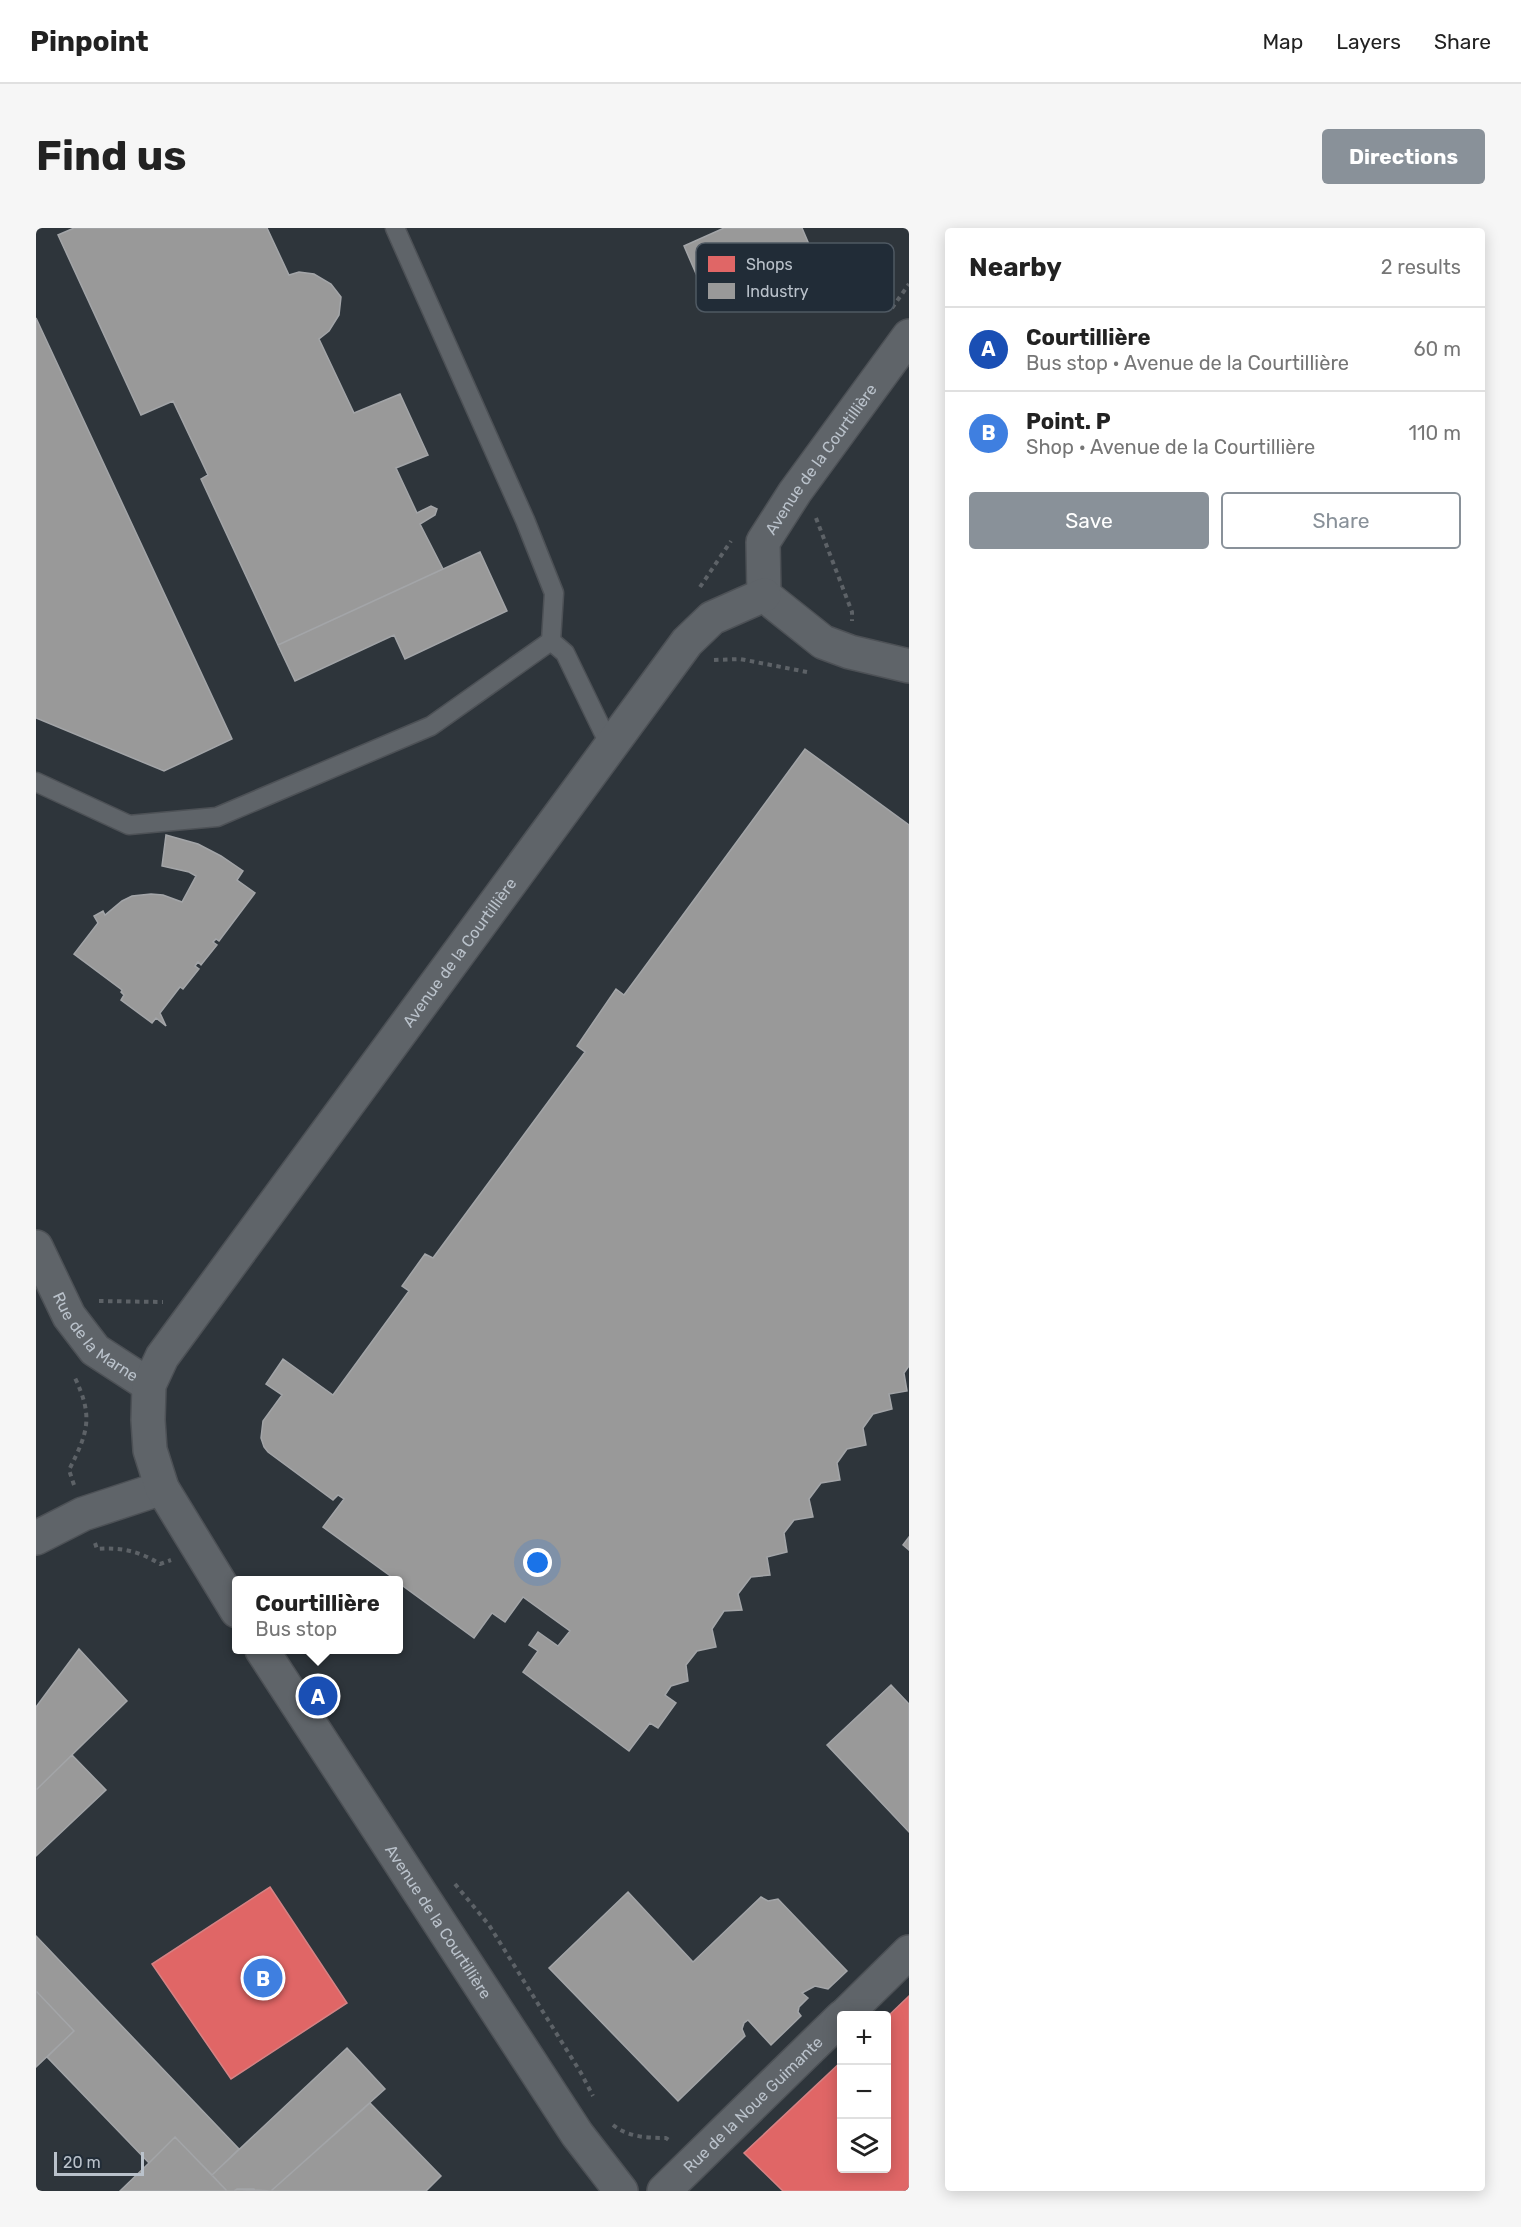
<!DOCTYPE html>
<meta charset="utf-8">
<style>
body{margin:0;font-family:Rubik,sans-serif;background:#f6f6f6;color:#222}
.controls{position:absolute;right:18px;bottom:18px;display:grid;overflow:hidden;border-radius:6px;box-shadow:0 3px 15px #0003}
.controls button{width:54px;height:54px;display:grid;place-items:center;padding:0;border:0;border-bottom:2px solid #e0e0e0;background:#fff;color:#222;font:30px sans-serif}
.scale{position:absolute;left:18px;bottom:15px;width:90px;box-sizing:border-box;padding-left:6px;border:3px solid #bac2cb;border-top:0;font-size:16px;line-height:21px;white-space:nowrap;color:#bac2cb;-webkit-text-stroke:4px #212c37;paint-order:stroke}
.you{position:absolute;left:502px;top:1335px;width:21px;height:21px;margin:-15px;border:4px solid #fff;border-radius:50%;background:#1a73e8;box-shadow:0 0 0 9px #1a73e833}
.badge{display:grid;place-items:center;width:39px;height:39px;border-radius:50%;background:#899199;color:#fff;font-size:20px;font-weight:700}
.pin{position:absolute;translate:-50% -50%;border:3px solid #fff;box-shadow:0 2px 6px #0006}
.popup{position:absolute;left:196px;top:1348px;width:171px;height:78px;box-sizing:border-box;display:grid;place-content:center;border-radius:6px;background:#fff;filter:drop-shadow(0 2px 4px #0005);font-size:20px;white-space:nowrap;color:#767676}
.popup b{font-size:22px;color:#222}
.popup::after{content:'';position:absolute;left:50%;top:100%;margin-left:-12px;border:12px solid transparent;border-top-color:#fff}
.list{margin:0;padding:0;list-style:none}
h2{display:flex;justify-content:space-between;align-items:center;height:78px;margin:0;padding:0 24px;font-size:26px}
h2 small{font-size:20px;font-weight:400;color:#767676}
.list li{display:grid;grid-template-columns:39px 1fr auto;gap:18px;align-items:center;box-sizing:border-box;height:84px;padding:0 24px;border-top:2px solid #e0e0e0}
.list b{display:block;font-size:22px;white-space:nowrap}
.list p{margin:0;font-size:20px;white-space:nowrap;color:#767676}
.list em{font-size:20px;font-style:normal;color:#767676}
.actions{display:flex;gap:12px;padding:18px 24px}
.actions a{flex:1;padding:14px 0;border:2px solid #899199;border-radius:6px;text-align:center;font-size:21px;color:#899199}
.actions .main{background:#899199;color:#fff}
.icon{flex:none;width:33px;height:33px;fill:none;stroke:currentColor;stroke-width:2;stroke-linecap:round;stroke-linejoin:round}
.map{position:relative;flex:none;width:873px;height:1963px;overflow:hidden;border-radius:6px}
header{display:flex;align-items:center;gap:36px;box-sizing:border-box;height:84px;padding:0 30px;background:#fff;border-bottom:2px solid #e0e0e0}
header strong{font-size:28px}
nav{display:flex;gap:33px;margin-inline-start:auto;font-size:21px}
.intro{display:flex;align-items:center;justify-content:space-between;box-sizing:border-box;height:144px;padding:0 36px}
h1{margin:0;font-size:42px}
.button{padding:15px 27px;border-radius:6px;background:#899199;color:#fff;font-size:21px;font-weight:700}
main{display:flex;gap:36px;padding:0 36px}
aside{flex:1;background:#fff;border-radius:6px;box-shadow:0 3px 15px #0003}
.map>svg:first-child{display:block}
</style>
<header>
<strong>Pinpoint</strong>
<nav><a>Map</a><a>Layers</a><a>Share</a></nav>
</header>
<div class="intro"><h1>Find us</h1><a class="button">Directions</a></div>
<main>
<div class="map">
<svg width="873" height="1963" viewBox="0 0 873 1963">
<rect width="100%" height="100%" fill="#2e353b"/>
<path fill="#e06666" stroke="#d58284" stroke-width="1.5" d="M 234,1659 L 311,1775 L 195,1851 L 116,1736 Z
M 873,1768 L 873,1963 L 747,1963 L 708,1925 L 806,1833 L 806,1940 L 850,1940 L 850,1790 Z"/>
<path fill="#999" stroke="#a3a5a8" stroke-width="1.5" d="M 38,0 L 231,0 L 253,47 L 263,44 L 278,46 L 295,56 L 305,69 L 303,87 L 293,103 L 283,111 L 318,185 L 364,166 L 392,227 L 360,240 L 381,285 L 395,278 L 401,281 L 399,287 L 384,296 L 407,341 L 242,417 L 165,251 L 172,247 L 137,173 L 105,187 L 22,7 Z
M 688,0 L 766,0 L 781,35 L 675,80 L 648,18 Z
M 0,90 L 196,511 L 128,543 L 0,490 Z
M 444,324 L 471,383 L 369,431 L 358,407 L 259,453 L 242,417 Z
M 769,521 L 873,597 L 873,1138 L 868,1145 L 871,1163 L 853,1166 L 856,1181 L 837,1186 L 827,1200 L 830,1217 L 811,1221 L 801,1235 L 804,1252 L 785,1255 L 773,1271 L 777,1289 L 758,1292 L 748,1305 L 751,1324 L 731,1329 L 734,1347 L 715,1349 L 702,1366 L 706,1382 L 688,1383 L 676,1401 L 680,1419 L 661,1423 L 650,1437 L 652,1453 L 635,1458 L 629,1467 L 640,1475 L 622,1500 L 614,1495 L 593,1523 L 487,1444 L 502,1423 L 493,1417 L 502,1404 L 522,1418 L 534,1403 L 487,1369 L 469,1394 L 456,1385 L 438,1410 L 363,1355 L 363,1352 L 360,1352 L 287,1299 L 308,1271 L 302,1267 L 297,1272 L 232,1224 L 228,1219 L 225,1210 L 227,1193 L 246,1167 L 230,1156 L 247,1131 L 297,1167 L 373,1063 L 366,1058 L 389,1026 L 397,1030 L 549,824 L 541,818 L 580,761 L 588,767 Z
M 130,607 L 162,616 L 185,628 L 207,643 L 201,652 L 219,665 L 183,713 L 180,711 L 177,714 L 181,717 L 165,737 L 162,734 L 159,738 L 163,741 L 147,761 L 144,759 L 124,785 L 130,798 L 120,790 L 116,795 L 85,772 L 88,767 L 85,764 L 86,762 L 38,726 L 62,695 L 58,688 L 67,683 L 69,687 L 86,673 L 96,668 L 115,666 L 127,667 L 146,674 L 160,648 L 153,644 L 126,638 Z
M 873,1309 L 873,1322 L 867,1317 Z
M 43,1421 L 91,1473 L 0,1562 L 0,1479 Z
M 855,1457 L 873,1476 L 873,1604 L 791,1517 Z
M 36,1527 L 70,1562 L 0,1628 L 0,1562 Z
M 592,1664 L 657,1734 L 725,1669 L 732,1673 L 742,1671 L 811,1743 L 792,1761 L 779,1758 L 766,1765 L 772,1770 L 763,1779 L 762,1784 L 765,1788 L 735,1817 L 712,1792 L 708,1795 L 706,1801 L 709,1808 L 642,1873 L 513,1740 Z
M 0,1708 L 203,1921 L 176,1947 L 139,1909 L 113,1935 L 11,1829 L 38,1803 L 0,1763 Z
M 0,1763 L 38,1803 L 0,1839 Z
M 311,1820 L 349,1861 L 235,1963 L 201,1961 L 198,1963 L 191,1963 L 176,1947 Z
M 334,1875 L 405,1948 L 390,1963 L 235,1963 Z
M 139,1909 L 191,1963 L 84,1963 L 113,1935 Z
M 201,1961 L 218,1961 L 219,1963 L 198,1963 Z"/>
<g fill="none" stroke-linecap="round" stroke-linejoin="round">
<g stroke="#4d5156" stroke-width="21">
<path id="lane" d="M 515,413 L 529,425 L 574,518
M 0,554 L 93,597 L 181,589 L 395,498 L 515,413 L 518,365 L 489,292 L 359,0"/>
</g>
<g stroke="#4d5156" stroke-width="36">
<g id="street">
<path id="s1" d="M 728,367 L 727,314 L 759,264 L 873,108"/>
<path d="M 728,367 L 787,414 L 814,424 L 873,438"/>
<path id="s2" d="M 0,1019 L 33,1088 L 59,1122 L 113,1157"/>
<path d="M 0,1310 L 47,1286 L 126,1260"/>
<path id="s3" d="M 201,1383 L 126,1260 L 114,1222 L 112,1192 L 113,1157 L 126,1129 L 651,414 L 676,390 L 728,367"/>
<path id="s4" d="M 226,1422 L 541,1906 L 585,1963"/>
<path d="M 808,1788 L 873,1724"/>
<path id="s5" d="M 628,1963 L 806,1789"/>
</g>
</g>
<path stroke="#5d6267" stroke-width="4" stroke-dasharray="4.5 4.5" stroke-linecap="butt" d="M 856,80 L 873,56
M 780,290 L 816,384 L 816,393
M 664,359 L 695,313
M 678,432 L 704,431 L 771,444
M 63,1073 L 127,1074
M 38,1257 L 33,1242 C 52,1204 58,1189 38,1148
M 59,1315 L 61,1321 C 85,1319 103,1323 124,1336 L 135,1332
M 419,1656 L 453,1697 L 545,1845 L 557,1868
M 577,1897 C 592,1909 611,1910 630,1910 L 634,1913"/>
<use href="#lane" stroke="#5f6469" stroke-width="18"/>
<use href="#street" stroke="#5f6469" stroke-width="33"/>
</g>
<g text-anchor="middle" stroke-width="6" stroke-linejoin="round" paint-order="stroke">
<g font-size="16" fill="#bac2cb" stroke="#212c37">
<text dy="6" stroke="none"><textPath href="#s1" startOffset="154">Avenue de la Courtillière</textPath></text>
<text dy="6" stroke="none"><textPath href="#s3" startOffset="782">Avenue de la Courtillière</textPath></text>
<text dy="6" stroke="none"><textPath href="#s2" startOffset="110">Rue de la Marne</textPath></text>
<text dy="6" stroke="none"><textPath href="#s4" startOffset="324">Avenue de la Courtillière</textPath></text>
<text dy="6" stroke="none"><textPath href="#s5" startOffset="124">Rue de la Noue Guimante</textPath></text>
</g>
</g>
<rect x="660" y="15" width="198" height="69" rx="9" fill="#212c37" stroke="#4f5963" stroke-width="1.5"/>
<rect x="672" y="28" width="27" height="16" fill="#e06666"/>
<rect x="672" y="55" width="27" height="16" fill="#999"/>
<g font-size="16" fill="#bac2cb">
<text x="710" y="42">Shops</text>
<text x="710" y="69">Industry</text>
</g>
</svg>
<div class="controls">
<button>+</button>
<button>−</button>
<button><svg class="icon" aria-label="layers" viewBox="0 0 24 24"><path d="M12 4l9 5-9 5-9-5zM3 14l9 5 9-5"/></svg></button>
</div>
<div class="scale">20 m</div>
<div class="you"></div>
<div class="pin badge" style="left:282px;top:1468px;background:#1a4fb4">A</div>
<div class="popup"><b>Courtillière</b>Bus stop</div>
<div class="pin badge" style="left:227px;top:1750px;background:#3f7fe0">B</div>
</div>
<aside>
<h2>Nearby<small>2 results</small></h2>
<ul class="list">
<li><span class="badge" style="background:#1a4fb4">A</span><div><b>Courtillière</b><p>Bus stop · Avenue de la Courtillière</p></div><em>60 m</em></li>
<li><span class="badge" style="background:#3f7fe0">B</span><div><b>Point. P</b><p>Shop · Avenue de la Courtillière</p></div><em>110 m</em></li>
</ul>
<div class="actions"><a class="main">Save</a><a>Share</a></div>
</aside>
</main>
